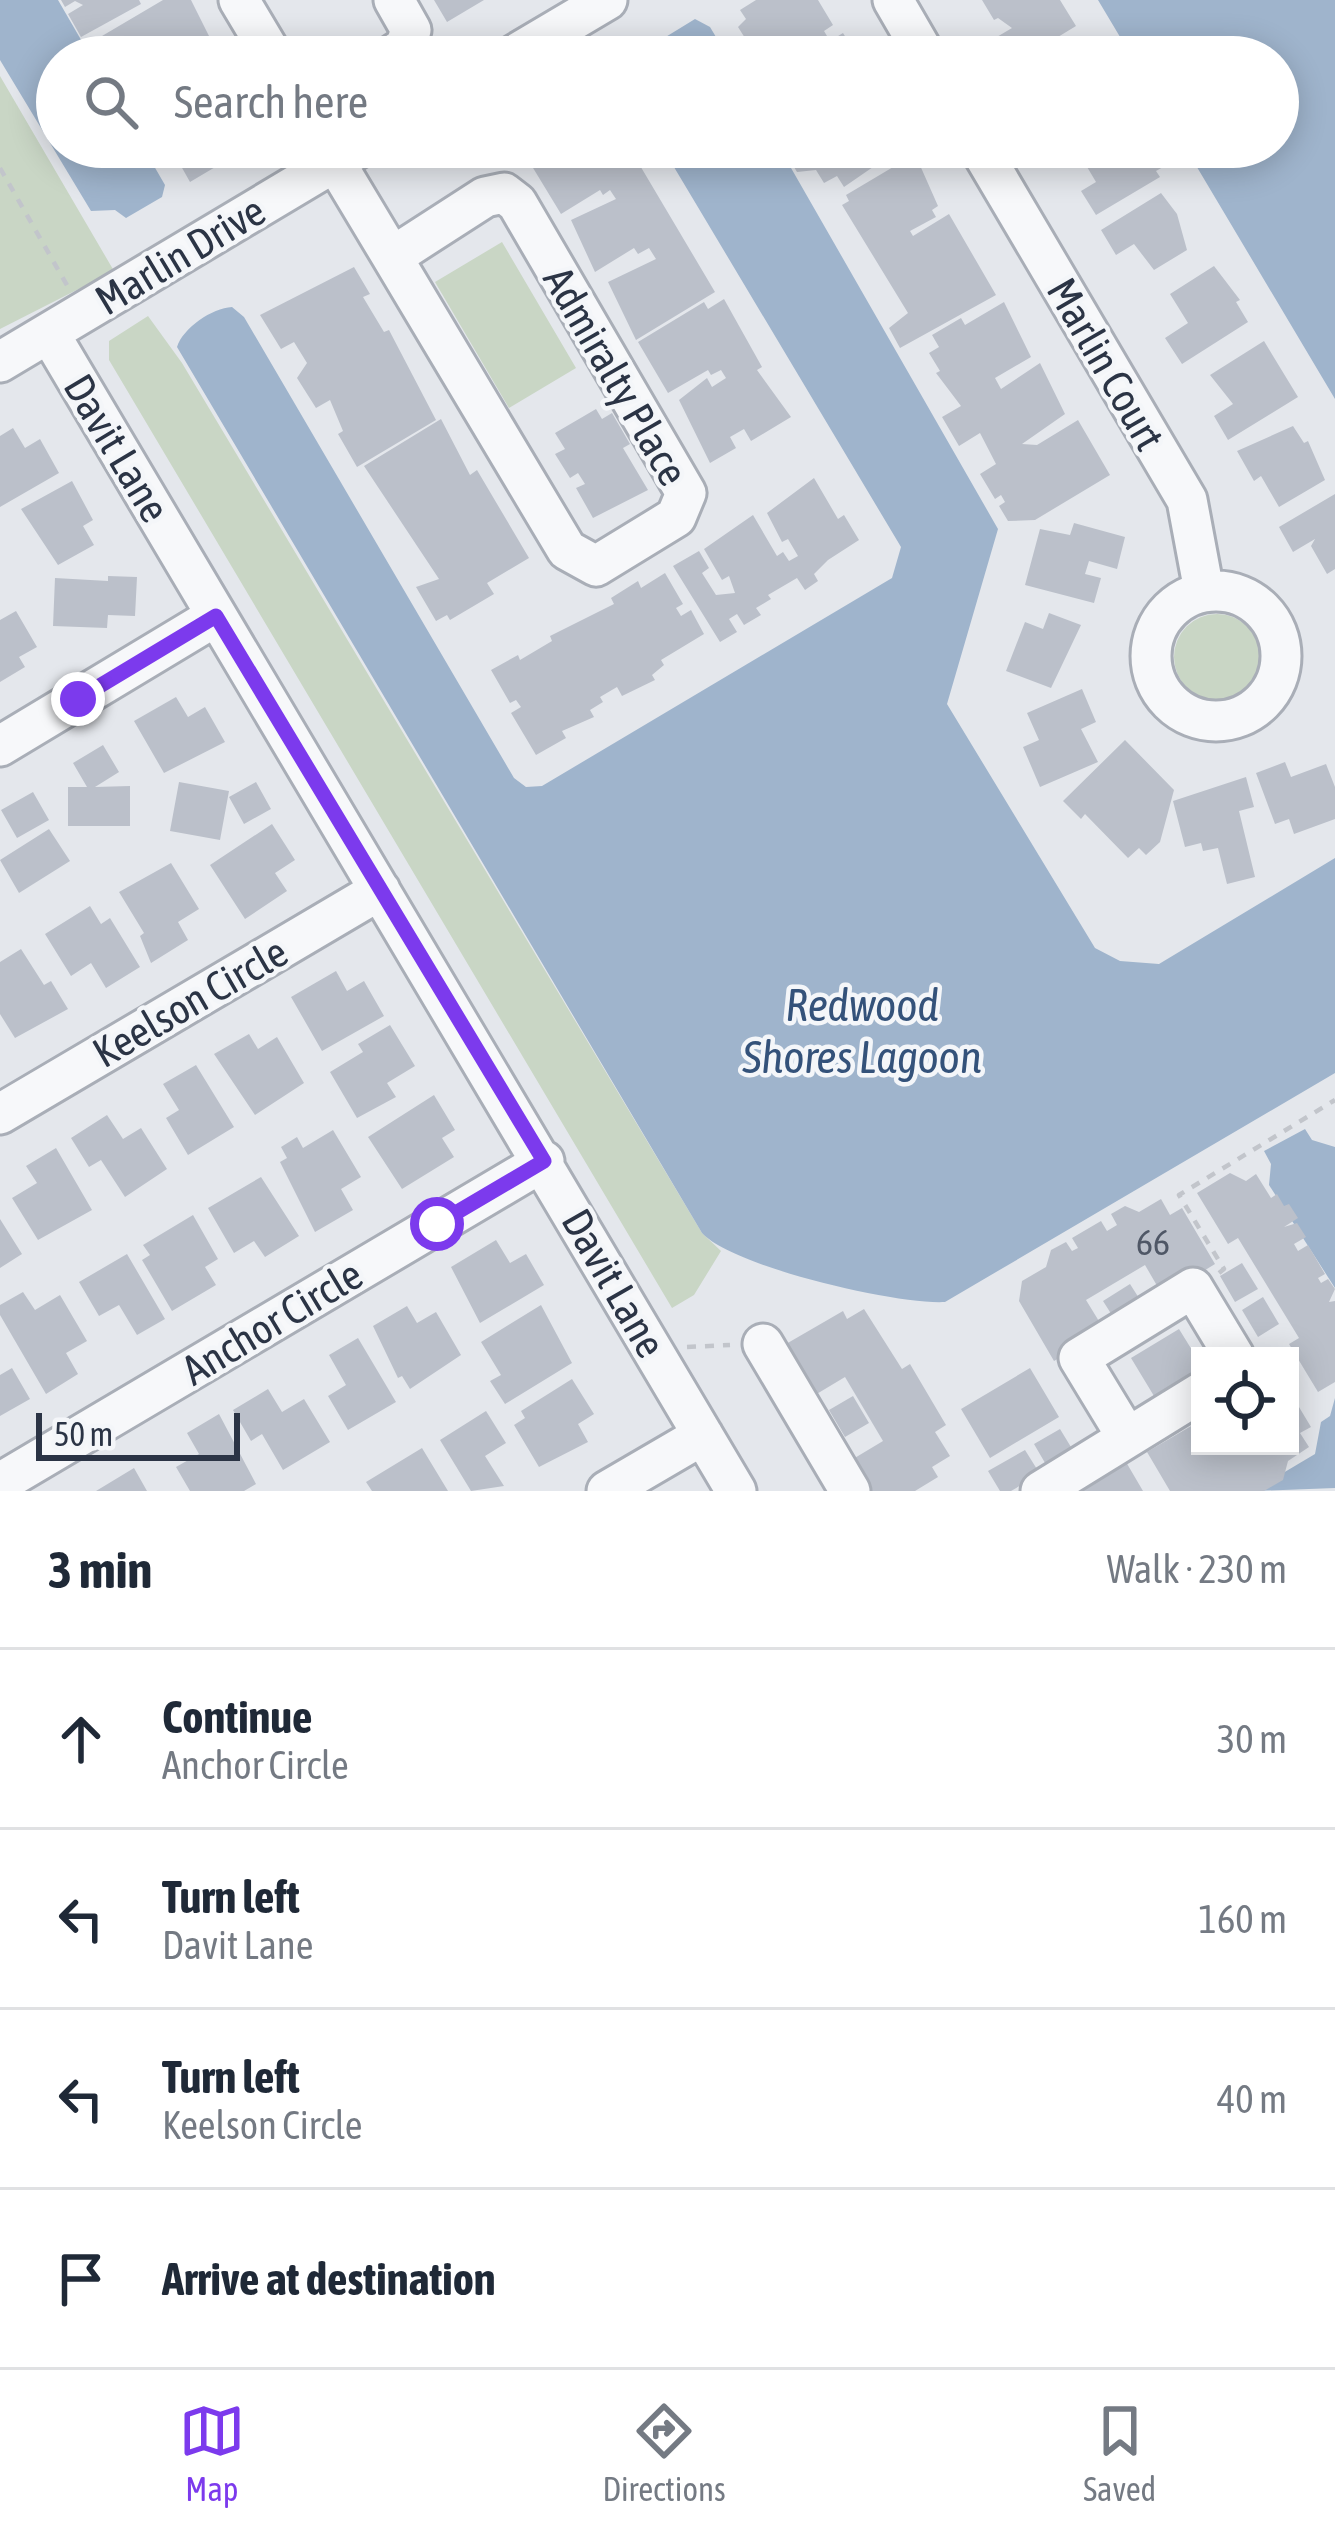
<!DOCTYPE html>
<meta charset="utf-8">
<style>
body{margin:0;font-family:"Asap Condensed",sans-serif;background:#f2f2f3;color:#1f2937}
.controls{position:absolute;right:36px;bottom:36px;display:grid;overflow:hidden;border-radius:0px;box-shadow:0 6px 30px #0003}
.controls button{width:108px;height:108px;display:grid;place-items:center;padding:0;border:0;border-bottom:3px solid #e0e1e3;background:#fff;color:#1f2937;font:60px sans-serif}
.scale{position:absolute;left:36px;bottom:30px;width:204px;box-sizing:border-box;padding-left:12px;border:6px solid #2b3445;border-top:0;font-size:33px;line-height:42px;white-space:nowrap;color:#2b3445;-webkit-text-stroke:9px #f4f6f9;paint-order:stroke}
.stop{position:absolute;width:36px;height:36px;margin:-27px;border:9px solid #7c3aed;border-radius:50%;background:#fff}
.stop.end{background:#7c3aed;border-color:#fff;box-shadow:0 3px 12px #0008}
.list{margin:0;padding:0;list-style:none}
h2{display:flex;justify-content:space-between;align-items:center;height:156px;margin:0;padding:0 48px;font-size:51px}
h2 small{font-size:39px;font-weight:400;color:#747a83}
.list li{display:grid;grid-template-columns:78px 1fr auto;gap:36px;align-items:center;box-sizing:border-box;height:180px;padding:0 48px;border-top:3px solid #e0e1e3}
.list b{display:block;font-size:45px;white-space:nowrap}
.list p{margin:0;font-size:39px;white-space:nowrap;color:#747a83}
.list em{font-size:39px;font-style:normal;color:#747a83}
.icon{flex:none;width:66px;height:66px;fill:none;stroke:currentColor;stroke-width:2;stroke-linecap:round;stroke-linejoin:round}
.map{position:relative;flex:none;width:1335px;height:1491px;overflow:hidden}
.search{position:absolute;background:#fff;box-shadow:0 6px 30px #0003;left:36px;right:36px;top:36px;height:132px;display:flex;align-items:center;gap:30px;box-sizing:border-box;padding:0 42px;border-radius:66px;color:#747a83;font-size:45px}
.sheet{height:876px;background:#fff}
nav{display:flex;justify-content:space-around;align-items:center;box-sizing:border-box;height:168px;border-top:3px solid #e0e1e3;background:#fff;font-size:33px;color:#747a83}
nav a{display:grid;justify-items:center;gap:6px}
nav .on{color:#7c3aed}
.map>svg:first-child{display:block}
</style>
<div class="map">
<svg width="1335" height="1491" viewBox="0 0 1335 1491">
<rect width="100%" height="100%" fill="#e4e7ec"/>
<path fill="#c9d6c5" d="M 0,76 L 114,271 L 0,329 Z
M 502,242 L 576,368 L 509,408 L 435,282 Z
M 148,316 L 182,363 L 702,1233 L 721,1251 L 694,1295 L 672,1308 L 109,360 L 109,341 Z
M1174 657a43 43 0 1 1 86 0a43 43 0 1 1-86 0Z"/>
<path fill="#9fb4cc" d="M 0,0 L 58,0 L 91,57 L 57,57 L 57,147 L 143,147 L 165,185 L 162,197 L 126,218 L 115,210 L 91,211 L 0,60 Z
M 1098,0 L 1335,0 L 1335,399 L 1185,147 L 1278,147 L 1278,57 L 1132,57 Z
M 695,19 L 710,27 L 728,57 L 633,57 Z
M 662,147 L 779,147 L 998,529 L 947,704 L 1095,948 L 1120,961 L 1159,964 L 1335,858 L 1335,1073 L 945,1302 C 898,1305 733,1267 702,1233 L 177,347 C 183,328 212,308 232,307 L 244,317 L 514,778 L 526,787 L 542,786 L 892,578 L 901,547 Z
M 1305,1129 L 1312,1140 L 1335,1147 L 1335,1288 L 1269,1185 L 1271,1164 L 1264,1151 Z
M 1335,1398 L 1335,1488 L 1253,1491 L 1315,1454 L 1321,1422 L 1330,1416 Z"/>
<path fill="#bbc0ca" d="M 61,0 L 139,0 L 141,4 L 81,37 L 68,14 L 83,5 L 75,1 L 65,7 Z
M 163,0 L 191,0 L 213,44 L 220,40 L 230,57 L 94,57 L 89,49 L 102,36 Z
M 434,0 L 484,0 L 447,22 Z
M 756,0 L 818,0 L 833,25 L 824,31 L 830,41 L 843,33 L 858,57 L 757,57 L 738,27 L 746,19 L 740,10 Z
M 982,0 L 1060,0 L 1076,26 L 1025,57 L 993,57 L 985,44 L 1012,28 L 998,18 L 994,20 Z
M 177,147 L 249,147 L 190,182 L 172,150 Z
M 546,147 L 629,147 L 715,292 L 636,340 L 608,282 L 656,259 L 649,248 L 638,254 L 634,248 L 595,272 L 571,220 L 616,199 L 610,190 L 603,195 L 600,190 L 561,214 L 527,158 Z
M 782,147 L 902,147 L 844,187 L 837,176 L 824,183 L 816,170 L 797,172 Z
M 1082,147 L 1151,147 L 1163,167 L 1156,171 L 1160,177 L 1096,215 L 1081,191 L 1096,182 L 1077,150 Z
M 915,154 L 938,206 L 932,210 L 936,217 L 910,231 L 913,236 L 949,214 L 996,295 L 900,348 L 889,328 L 908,313 L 842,205 L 849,201 L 846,195 Z
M 1161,193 L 1177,214 L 1187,250 L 1154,270 L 1134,244 L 1116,255 L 1101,230 Z
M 1214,266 L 1240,300 L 1236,302 L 1248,322 L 1182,364 L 1165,338 L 1188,323 L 1170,294 Z
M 354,267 L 370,294 L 363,297 L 384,332 L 389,330 L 436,420 L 357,467 L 338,434 L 343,431 L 330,400 L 316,408 L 297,378 L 307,363 L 294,342 L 281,349 L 260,315 Z
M 724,299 L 762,367 L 757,370 L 791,417 L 751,441 L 744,429 L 730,437 L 736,448 L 710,463 L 679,400 L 707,378 L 712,387 L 726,378 L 721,370 L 711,375 L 708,370 L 668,393 L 638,342 L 704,302 L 708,309 Z
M 1004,302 L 1031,357 L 995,378 L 1001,389 L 1040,363 L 1065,414 L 1022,444 L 1037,445 L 1078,420 L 1110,475 L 1035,520 L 1008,521 L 999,506 L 1005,502 L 1001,495 L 995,499 L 980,474 L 996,464 L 980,433 L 959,446 L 942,417 L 961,406 L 936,373 L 940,371 L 929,353 L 939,347 L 932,335 L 961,318 L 965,325 Z
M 1264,341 L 1298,397 L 1228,440 L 1214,416 L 1233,404 L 1210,375 Z
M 596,409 L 602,419 L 612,413 L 630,444 L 623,448 L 648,490 L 593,518 L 576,488 L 585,484 L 578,473 L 570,478 L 555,454 L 565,449 L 555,433 Z
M 441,419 L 470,475 L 477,470 L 529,558 L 487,583 L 494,594 L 450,620 L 447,615 L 436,621 L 416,587 L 439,579 L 364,466 Z
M 1293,426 L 1304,443 L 1308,441 L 1325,480 L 1279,507 L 1261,476 L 1254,481 L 1237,451 Z
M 13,428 L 25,448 L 40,439 L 59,473 L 0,507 L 0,436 Z
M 814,478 L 838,519 L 844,515 L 859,540 L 828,560 L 814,574 L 818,581 L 805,590 L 797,578 L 768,595 L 771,599 L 756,608 L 761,615 L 744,625 L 737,614 L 729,619 L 737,632 L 720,642 L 673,566 L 699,551 L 709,568 L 702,573 L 716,595 L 735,593 L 729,576 L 722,580 L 704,549 L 753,515 L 777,556 L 783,552 L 789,561 L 798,556 L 788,539 L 782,542 L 767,513 Z
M 72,481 L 93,520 L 83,526 L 94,545 L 58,565 L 21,509 Z
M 1335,494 L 1335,569 L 1327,574 L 1311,546 L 1315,539 L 1293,552 L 1279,527 Z
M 1074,523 L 1125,537 L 1117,569 L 1089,561 L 1085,574 L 1101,578 L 1094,603 L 1025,585 L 1040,529 L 1070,535 Z
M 665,573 L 683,604 L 676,608 L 681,616 L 691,610 L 704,634 L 661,660 L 664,665 L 652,675 L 655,680 L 622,696 L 617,687 L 600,697 L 603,702 L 590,710 L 594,717 L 562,731 L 566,738 L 536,755 L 511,713 L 521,707 L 516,700 L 510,703 L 491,670 L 518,655 L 520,660 L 552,641 L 550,636 L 614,604 L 611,598 L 638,581 L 641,588 Z
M 108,576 L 137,577 L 135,616 L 108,615 L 107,628 L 53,626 L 55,578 L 108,581 Z
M 16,611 L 37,647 L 19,657 L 25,667 L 0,682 L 0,620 Z
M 1049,613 L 1081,625 L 1051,688 L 1006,671 L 1025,622 L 1043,629 Z
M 1082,689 L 1096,722 L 1081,729 L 1098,762 L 1040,787 L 1023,747 L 1039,740 L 1027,713 Z
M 176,697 L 188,717 L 205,707 L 225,742 L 164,773 L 134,721 Z
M 1125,740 L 1174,790 L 1160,842 L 1146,855 L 1139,848 L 1128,858 L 1085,814 L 1081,819 L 1063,801 Z
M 103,745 L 119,772 L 95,787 L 130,786 L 130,826 L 68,826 L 68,787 L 87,787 L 73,763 Z
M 1285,762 L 1291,777 L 1326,764 L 1335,787 L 1335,819 L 1294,834 L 1289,819 L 1275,824 L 1256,773 Z
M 1246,777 L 1254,807 L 1239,811 L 1255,877 L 1227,884 L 1218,848 L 1203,851 L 1201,843 L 1185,847 L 1173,801 Z
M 179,782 L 229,791 L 220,840 L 170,831 Z
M 256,782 L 271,809 L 244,824 L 229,797 Z
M 33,792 L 49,820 L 17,838 L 1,810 Z
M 272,824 L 295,860 L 275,873 L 287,891 L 245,919 L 210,865 Z
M 49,829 L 70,861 L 19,893 L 0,860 Z
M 171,863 L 199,909 L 178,922 L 188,940 L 151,963 L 140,936 L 144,933 L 119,892 Z
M 90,906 L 101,924 L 110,918 L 140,967 L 106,988 L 91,963 L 71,976 L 45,934 Z
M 21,949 L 44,985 L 51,981 L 68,1009 L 15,1038 L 0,1014 L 0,962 Z
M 336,971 L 347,991 L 364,981 L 384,1016 L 322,1051 L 291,997 Z
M 390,1025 L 415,1066 L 387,1083 L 396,1097 L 357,1118 L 330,1072 L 363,1052 L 358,1044 Z
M 249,1034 L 258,1049 L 277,1037 L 304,1083 L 255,1115 L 214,1054 Z
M 196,1065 L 234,1127 L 188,1155 L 166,1118 L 179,1110 L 163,1084 Z
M 434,1095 L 455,1130 L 442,1138 L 454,1157 L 402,1189 L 368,1137 Z
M 107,1115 L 123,1139 L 141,1128 L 167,1169 L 125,1197 L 101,1160 L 89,1167 L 71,1138 Z
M 333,1130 L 361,1177 L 341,1189 L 353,1210 L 315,1232 L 280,1162 L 287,1158 L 281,1147 L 297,1137 L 303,1148 Z
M 56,1148 L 92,1210 L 38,1240 L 12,1198 L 37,1183 L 26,1166 Z
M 1230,1173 L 1246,1181 L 1256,1174 L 1271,1198 L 1277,1194 L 1284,1206 L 1289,1204 L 1298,1218 L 1284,1227 L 1297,1223 L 1306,1237 L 1294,1244 L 1298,1251 L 1308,1245 L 1325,1274 L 1318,1278 L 1321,1283 L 1328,1279 L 1335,1289 L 1329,1302 L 1335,1301 L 1335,1382 L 1318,1392 L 1289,1344 L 1299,1338 L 1238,1238 L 1228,1244 L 1197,1193 Z
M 261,1177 L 299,1236 L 265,1257 L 254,1241 L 234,1253 L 208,1208 Z
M 1161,1199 L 1170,1215 L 1182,1208 L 1215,1264 L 1163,1296 L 1145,1265 L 1086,1300 L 1105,1331 L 1054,1361 L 1019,1301 L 1022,1281 L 1046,1267 L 1051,1250 L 1066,1242 L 1072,1251 L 1078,1248 L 1072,1238 L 1101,1221 L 1107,1231 L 1117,1225 L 1111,1214 L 1125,1206 L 1139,1212 Z
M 193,1215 L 218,1259 L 205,1267 L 216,1285 L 172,1311 L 142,1260 L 150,1255 L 143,1245 Z
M 0,1219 L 22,1254 L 0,1268 Z
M 496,1240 L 510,1263 L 526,1254 L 544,1285 L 480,1323 L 451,1267 Z
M 127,1254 L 165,1319 L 137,1335 L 119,1305 L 99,1316 L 79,1282 Z
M 1242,1263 L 1258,1289 L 1235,1302 L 1220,1276 Z
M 1130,1284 L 1144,1306 L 1117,1323 L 1103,1301 Z
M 23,1292 L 35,1310 L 60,1295 L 87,1341 L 66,1353 L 78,1374 L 46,1394 L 0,1315 L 0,1305 Z
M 1263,1297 L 1279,1324 L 1258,1337 L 1242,1310 Z
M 541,1305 L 572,1363 L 505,1404 L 490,1381 L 501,1375 L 481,1342 Z
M 407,1306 L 417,1323 L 436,1312 L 461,1355 L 410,1389 L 402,1376 L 398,1378 L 373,1326 Z
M 864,1309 L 902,1369 L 910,1364 L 946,1425 L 935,1432 L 950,1456 L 932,1467 L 938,1477 L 915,1491 L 871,1491 L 853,1459 L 883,1441 L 845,1377 L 815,1395 L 786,1344 L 843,1311 L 847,1319 Z
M 1179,1329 L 1200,1363 L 1200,1374 L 1157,1401 L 1131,1358 Z
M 358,1338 L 396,1402 L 348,1430 L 328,1396 L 346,1385 L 329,1355 Z
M 12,1368 L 30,1399 L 0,1416 L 0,1375 Z
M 1030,1368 L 1059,1417 L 990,1458 L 961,1409 Z
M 572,1379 L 594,1414 L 578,1424 L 588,1442 L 539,1467 L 514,1425 L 525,1418 L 521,1411 Z
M 268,1389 L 282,1412 L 304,1399 L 330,1442 L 283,1470 L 262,1434 L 251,1441 L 233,1410 Z
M 1290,1392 L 1311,1427 L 1300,1433 L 1309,1447 L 1288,1461 L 1283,1480 L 1264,1491 L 1170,1491 L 1147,1452 L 1198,1422 L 1200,1446 L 1216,1451 L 1290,1446 Z
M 853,1396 L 869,1423 L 845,1437 L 829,1410 Z
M 486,1411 L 506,1443 L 485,1456 L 504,1486 L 471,1491 L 440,1440 Z
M 219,1414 L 256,1484 L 244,1491 L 190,1491 L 176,1467 L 199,1454 L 187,1433 Z
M 1060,1429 L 1074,1452 L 1048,1468 L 1034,1444 Z
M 422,1448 L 448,1491 L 372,1491 L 366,1482 Z
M 1025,1450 L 1040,1474 L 1011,1491 L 1000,1491 L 988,1471 Z
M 1126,1462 L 1143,1491 L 1078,1491 Z
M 134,1468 L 147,1491 L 96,1491 Z"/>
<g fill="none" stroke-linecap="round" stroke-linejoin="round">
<g stroke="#a9aeb7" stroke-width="45">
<path id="minor" d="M 239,0 L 273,57
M 893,0 L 926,57
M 390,57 L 405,47 L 411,30 L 394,0
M 511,57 L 607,0
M 326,147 L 392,257
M 979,147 L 1187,500 L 1204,591
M 504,193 L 517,203 L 686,493 L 676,517 L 596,566 L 567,550 L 392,257 L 485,197 Z
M 49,333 L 736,1491
M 0,362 L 360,147
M1151 656a65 65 0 1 1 130 0a65 65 0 1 1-130 0Z
M 0,746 L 216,616
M 0,1114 L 380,890
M 763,1344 L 850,1491
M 1127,1437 L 1079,1358 L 1193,1288 L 1234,1356
M 0,1483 L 544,1161
M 607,1491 L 703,1435
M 1041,1491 L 1200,1393"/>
</g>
<path stroke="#c2c5cb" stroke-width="4.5" stroke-dasharray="9 9" stroke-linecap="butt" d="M 0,168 L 68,287
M 1219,1273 L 1224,1269 L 1179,1195 L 1335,1100
M 687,1347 L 730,1345"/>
<use href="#minor" stroke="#f7f8fa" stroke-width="39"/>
</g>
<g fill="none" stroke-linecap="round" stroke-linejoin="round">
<path stroke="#7c3aed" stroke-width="15" d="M 78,699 L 216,616 L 544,1161 L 437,1224"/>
</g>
<g text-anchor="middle" stroke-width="9" stroke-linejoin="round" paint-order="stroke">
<g font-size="36" fill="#4f5766">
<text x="1153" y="1255">66</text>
</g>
<g font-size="42" fill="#2b3445" stroke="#f4f6f9">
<text transform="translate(180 255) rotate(-31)" y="15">Marlin Drive</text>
<text transform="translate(1106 364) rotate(60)" y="15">Marlin Court</text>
<text transform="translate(616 376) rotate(60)" y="15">Admiralty Place</text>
<text transform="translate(117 448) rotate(59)" y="15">Davit Lane</text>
<text transform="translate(190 1002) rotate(-30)" y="15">Keelson Circle</text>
<text transform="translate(614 1283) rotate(60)" y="15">Davit Lane</text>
<text transform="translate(272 1322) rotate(-31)" y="15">Anchor Circle</text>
</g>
<g font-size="45" font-style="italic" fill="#34527a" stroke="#f4f6f9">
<text x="862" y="1021">Redwood<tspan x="862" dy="52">Shores Lagoon</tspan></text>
</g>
</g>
</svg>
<div class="controls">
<button><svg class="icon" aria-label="locate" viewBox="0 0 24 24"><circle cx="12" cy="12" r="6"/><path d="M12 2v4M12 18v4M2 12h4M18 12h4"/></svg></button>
</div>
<div class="scale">50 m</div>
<div class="stop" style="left:437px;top:1224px"></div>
<div class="stop end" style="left:78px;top:699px"></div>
<div class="search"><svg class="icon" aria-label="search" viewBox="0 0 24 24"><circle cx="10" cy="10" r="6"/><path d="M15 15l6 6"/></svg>Search here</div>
</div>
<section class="sheet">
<h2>3 min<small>Walk · 230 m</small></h2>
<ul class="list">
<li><svg class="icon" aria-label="ahead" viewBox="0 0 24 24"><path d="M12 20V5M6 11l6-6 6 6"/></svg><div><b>Continue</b><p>Anchor Circle</p></div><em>30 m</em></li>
<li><svg class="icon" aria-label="left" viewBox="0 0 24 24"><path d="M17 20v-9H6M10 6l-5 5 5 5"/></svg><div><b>Turn left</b><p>Davit Lane</p></div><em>160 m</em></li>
<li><svg class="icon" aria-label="left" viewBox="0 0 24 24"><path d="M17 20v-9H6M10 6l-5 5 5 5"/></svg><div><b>Turn left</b><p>Keelson Circle</p></div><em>40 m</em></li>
<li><svg class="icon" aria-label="arrive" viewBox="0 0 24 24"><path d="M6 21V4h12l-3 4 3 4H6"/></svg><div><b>Arrive at destination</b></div></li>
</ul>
</section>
<nav>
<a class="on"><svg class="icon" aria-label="map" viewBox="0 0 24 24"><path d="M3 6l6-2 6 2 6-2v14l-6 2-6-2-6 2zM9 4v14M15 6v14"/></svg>Map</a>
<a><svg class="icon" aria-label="directions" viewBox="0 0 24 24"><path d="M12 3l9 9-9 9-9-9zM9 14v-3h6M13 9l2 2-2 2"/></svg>Directions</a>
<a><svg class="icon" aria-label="saved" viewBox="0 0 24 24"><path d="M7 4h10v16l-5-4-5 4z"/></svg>Saved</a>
</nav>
